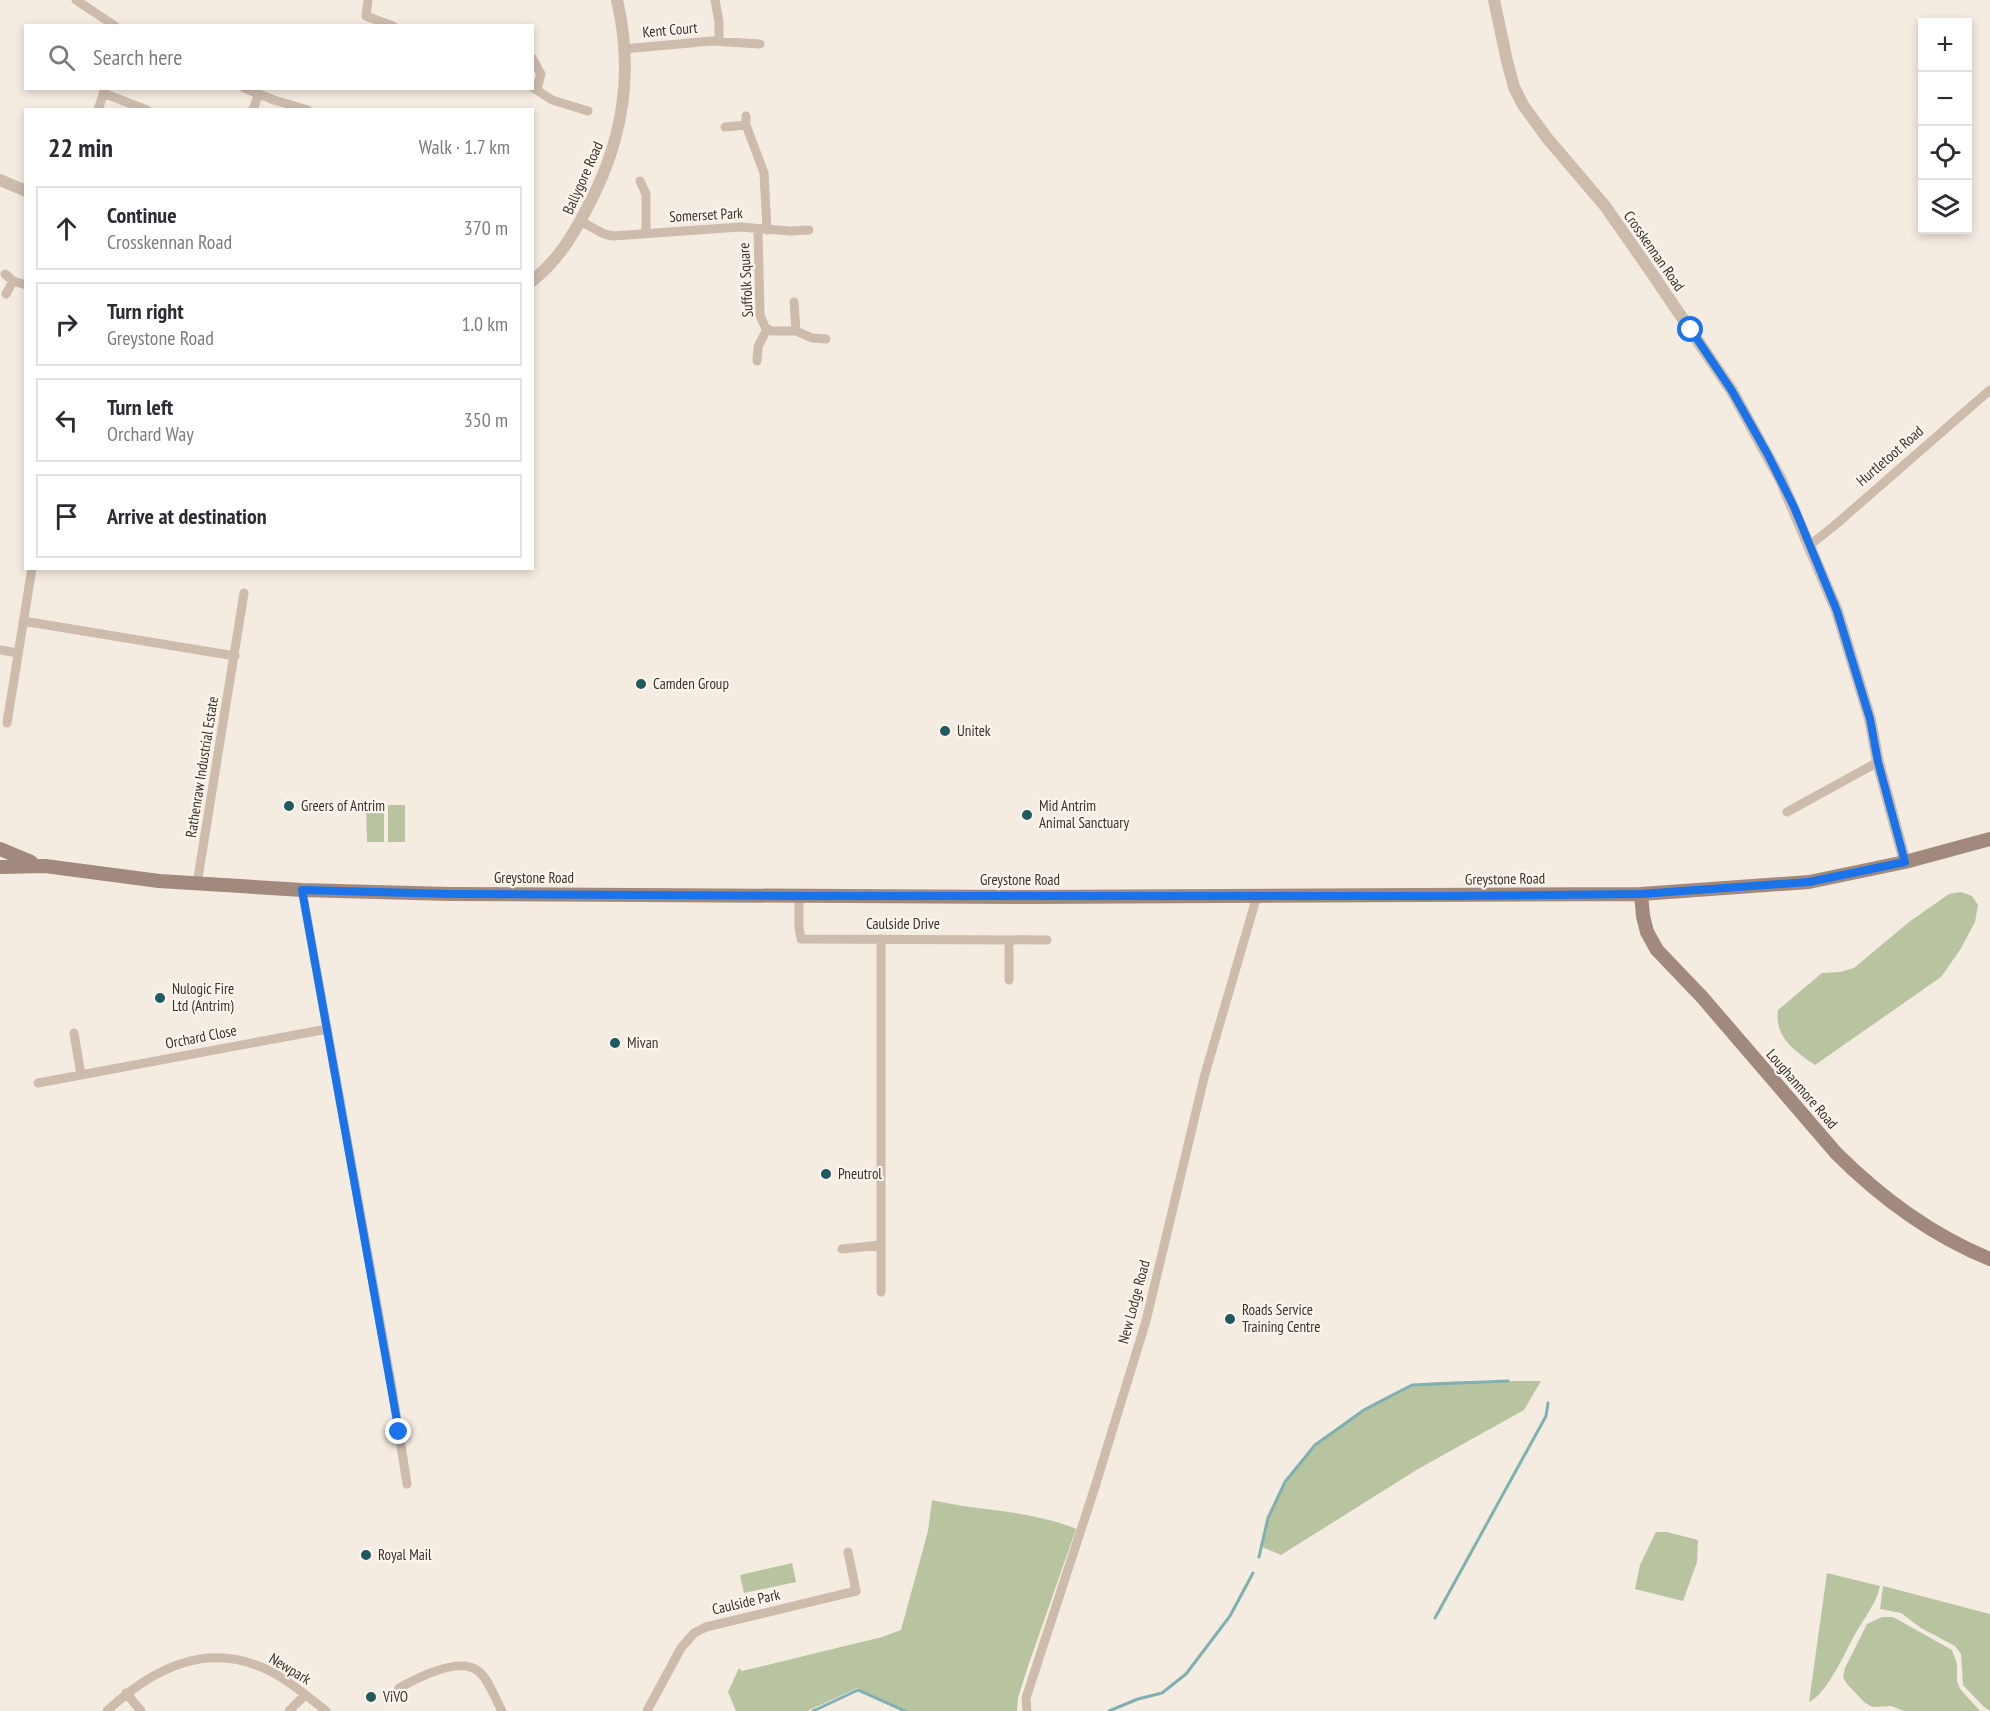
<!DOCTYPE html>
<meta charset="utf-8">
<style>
body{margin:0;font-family:"PT Sans Narrow",sans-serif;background:#f7f7f7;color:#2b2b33}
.controls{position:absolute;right:18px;top:18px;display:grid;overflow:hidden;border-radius:0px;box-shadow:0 3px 9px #0003}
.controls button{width:54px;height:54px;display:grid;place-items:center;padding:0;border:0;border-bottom:2px solid #e1e1e2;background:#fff;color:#2b2b33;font:30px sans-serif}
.stop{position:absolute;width:18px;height:18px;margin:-14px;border:4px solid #1a73e8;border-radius:50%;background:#fff}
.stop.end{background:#1a73e8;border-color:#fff;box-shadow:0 2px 6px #0008}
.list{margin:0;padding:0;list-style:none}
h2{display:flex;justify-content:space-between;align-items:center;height:78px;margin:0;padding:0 24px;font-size:26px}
h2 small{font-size:20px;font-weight:400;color:#7c7c81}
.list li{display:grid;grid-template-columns:39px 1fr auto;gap:18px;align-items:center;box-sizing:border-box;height:84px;margin:0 12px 12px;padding:0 12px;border:2px solid #e1e1e2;border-radius:0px}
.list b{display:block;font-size:22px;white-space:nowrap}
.list p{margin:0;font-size:20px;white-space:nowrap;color:#7c7c81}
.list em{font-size:20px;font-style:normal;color:#7c7c81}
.icon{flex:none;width:33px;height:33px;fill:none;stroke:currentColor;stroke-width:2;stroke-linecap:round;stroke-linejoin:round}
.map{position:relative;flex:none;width:1990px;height:1711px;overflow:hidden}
.search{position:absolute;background:#fff;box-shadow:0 3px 9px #0003;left:24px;top:24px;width:510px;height:66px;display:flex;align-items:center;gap:15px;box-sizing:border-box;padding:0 21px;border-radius:0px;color:#7c7c81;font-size:22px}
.panel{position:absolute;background:#fff;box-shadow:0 3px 9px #0003;left:24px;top:108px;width:510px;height:462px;border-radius:0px}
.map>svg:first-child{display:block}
</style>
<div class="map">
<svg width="1990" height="1711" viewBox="0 0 1990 1711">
<rect width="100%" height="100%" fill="#f4ebe1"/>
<path fill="#b8c4a0" d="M 366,805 L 384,805 L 384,842 L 367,842 Z
M 388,805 L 405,805 L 405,842 L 388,842 Z
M 1961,892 L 1972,896 L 1978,905 L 1975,922 L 1960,950 L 1941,977 L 1815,1065 C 1795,1051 1774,1037 1778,1010 L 1822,973 L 1840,972 L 1854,968 L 1909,922 L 1949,894 Z
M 1474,1381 L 1541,1381 L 1524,1410 L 1418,1469 L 1281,1555 L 1260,1546 C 1266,1524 1273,1502 1285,1482 C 1308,1444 1368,1401 1410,1386 C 1424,1381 1458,1382 1474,1381 Z
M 932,1500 C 979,1511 1031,1510 1076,1529 L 1027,1669 L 1018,1698 L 1017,1711 L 905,1711 L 859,1690 L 858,1688 L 807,1711 L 736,1711 L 728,1692 L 739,1668 L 742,1671 L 882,1637 L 901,1630 L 928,1531 Z
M 1656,1532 L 1667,1532 L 1698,1540 L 1697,1562 L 1683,1601 L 1635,1589 L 1640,1565 Z
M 792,1563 L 796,1582 L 744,1593 L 740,1575 Z
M 1827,1573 L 1880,1586 C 1876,1605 1863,1619 1854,1636 C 1845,1653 1826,1695 1809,1702 Z
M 1883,1586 L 1990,1614 L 1990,1711 L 1983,1706 L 1963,1685 L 1961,1654 L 1955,1646 L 1921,1628 L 1901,1613 L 1880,1609 Z
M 1882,1617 L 1893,1617 L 1952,1650 L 1957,1664 L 1957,1681 L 1960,1689 L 1980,1711 L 1904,1711 L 1891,1706 L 1872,1707 L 1864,1702 L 1847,1684 L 1843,1677 L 1845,1668 L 1867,1624 Z"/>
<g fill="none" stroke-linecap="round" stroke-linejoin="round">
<path stroke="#7fb0b2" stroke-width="3" d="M 1259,1557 L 1268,1518 L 1285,1482 L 1315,1445 L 1364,1410 L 1412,1385 L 1508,1381
M 1435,1618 L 1546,1416 L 1548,1403
M 813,1711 L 858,1690 L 905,1711
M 1109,1711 L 1138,1699 L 1162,1693 L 1186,1674 L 1230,1616 L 1253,1573"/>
<path stroke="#cdbbac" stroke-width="9" d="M 76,0 L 115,26
M 368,0 L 366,16 L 393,26
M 715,0 L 719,22 L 719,41
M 623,49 L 712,41 L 760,44
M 532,58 L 541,74 L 537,89
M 532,87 L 552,100 L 588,111
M 244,88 L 274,100 L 308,110
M 103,93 L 147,110
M 98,110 L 105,89
M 253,110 L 258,95
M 746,116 L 746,125 L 764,173 L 767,230
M 725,127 L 746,125
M 640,181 L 646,194 L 646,233
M 580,221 L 604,234 L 613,236 L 740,227 L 790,231 L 809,230
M 758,229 L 760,315 L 765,327 L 771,331 L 796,331 L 812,338 L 826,339
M 5,274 L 13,281 L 26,285
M 6,294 L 13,281
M 794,302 L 796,331
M 757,361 L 758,347 L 767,329
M 1810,545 L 1834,526 L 1990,390
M 23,621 L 235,656
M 0,650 L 18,653
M 7,723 L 32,568
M 1787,812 L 1878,762
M 197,884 L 244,593
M 302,890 L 391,1382 L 407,1484
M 799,896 L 799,927 L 801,939 L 1047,940
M 881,939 L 881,1292
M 1009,980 L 1009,940
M 74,1033 L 81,1075
M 38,1083 L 327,1029
M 842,1249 L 881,1245
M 399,1688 C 417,1678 459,1656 478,1671 C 489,1679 495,1699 502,1711
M 126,1693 L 141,1711
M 107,1711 C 153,1668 207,1640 270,1671 C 290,1681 308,1697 326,1711
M 289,1711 L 305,1695
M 647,1711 L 681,1648 L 694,1633 L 706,1627 L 856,1591 L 848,1552
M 1027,1711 L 1026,1698 L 1094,1490 L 1146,1321 L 1205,1074 L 1257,896"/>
<path stroke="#cdbbac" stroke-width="12" d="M 1494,0 L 1507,61 L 1514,87 L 1523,105 L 1547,138 L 1605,206 L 1651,272 L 1732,391 L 1781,480 L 1837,611 L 1870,719 L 1878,762 L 1905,862
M 0,180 L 26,191
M 532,281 C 556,262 571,239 585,212 C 622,145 635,76 617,0"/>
<path stroke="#a18a7d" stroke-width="14" d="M 0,849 L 31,862
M 0,867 L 45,866 L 159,881 L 302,890 L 450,894 L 1027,897 L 1641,894 L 1809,882 L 1905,862 L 1990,839
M 1641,894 L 1643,916 L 1647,932 L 1657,950 L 1702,997 L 1836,1153 C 1881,1198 1931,1235 1990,1259"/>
</g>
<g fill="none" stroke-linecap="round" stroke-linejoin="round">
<path stroke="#1a73e8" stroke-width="8" d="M 399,1432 L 302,890 L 450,894 L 800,896 L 1449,896 L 1641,894 L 1809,882 L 1905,862 L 1878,762 L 1870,719 L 1837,611 L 1794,507 L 1768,455 L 1732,391 L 1691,330"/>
</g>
<g fill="#1f5a5e" stroke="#fbf5ee" stroke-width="2">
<circle cx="641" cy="684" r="6"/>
<circle cx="945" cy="731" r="6"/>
<circle cx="289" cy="806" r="6"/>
<circle cx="1027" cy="815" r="6"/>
<circle cx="160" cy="998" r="6"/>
<circle cx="615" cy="1043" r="6"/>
<circle cx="826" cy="1174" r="6"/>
<circle cx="1230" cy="1319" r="6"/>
<circle cx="366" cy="1555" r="6"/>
<circle cx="371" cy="1697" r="6"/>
</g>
<g text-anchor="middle" stroke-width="4.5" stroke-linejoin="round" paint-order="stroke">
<g font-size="15" fill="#3b302b" stroke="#fbf5ee">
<text transform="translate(670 30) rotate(-5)" y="5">Kent Court</text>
<text transform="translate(583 178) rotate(-66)" y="5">Ballygore Road</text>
<text transform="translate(706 215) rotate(-3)" y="5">Somerset Park</text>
<text transform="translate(1654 251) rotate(55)" y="5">Crosskennan Road</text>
<text transform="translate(746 280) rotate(-93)" y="5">Suffolk Square</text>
<text transform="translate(1890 456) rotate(-41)" y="5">Hurtletoot Road</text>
<text transform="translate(202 767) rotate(-81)" y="5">Rathenraw Industrial Estate</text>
<text x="534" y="883">Greystone Road</text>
<text transform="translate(1505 879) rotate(-1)" y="5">Greystone Road</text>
<text x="1020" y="885">Greystone Road</text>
<text x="903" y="929">Caulside Drive</text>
<text transform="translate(201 1037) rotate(-11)" y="5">Orchard Close</text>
<text transform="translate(1802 1089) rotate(49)" y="5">Loughanmore Road</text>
<text transform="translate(1134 1302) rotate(-75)" y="5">New Lodge Road</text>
<text transform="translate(746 1602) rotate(-13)" y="5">Caulside Park</text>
<text transform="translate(290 1669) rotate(31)" y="5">Newpark</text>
</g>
<g font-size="15" fill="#3b302b" stroke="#fbf5ee" text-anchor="start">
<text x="653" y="689">Camden Group</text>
<text x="957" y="736">Unitek</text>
<text x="301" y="811">Greers of Antrim</text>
<text x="1039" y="811">Mid Antrim<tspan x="1039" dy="17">Animal Sanctuary</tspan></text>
<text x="172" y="994">Nulogic Fire<tspan x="172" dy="17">Ltd (Antrim)</tspan></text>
<text x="627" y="1048">Mivan</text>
<text x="838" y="1179">Pneutrol</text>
<text x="1242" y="1315">Roads Service<tspan x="1242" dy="17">Training Centre</tspan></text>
<text x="378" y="1560">Royal Mail</text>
<text x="383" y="1702">ViVO</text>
</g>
</g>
</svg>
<div class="controls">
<button>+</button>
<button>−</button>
<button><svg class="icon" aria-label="locate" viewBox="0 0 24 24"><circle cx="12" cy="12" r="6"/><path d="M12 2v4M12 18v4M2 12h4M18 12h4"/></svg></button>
<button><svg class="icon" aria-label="layers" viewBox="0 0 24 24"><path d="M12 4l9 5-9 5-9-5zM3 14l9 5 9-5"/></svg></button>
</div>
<div class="stop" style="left:1691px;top:330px"></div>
<div class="stop end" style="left:399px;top:1432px"></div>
<div class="search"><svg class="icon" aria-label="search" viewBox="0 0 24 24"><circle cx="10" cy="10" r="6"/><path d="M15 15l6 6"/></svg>Search here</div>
<section class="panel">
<h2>22 min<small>Walk · 1.7 km</small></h2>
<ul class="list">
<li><svg class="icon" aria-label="ahead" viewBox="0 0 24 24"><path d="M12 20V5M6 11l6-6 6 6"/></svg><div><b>Continue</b><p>Crosskennan Road</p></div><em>370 m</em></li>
<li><svg class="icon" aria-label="right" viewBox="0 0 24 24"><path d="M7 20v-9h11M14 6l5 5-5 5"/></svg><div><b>Turn right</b><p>Greystone Road</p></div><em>1.0 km</em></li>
<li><svg class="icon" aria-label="left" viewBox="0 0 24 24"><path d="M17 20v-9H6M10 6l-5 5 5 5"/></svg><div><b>Turn left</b><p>Orchard Way</p></div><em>350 m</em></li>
<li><svg class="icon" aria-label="arrive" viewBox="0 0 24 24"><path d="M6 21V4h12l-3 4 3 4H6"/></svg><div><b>Arrive at destination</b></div></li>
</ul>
</section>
</div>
